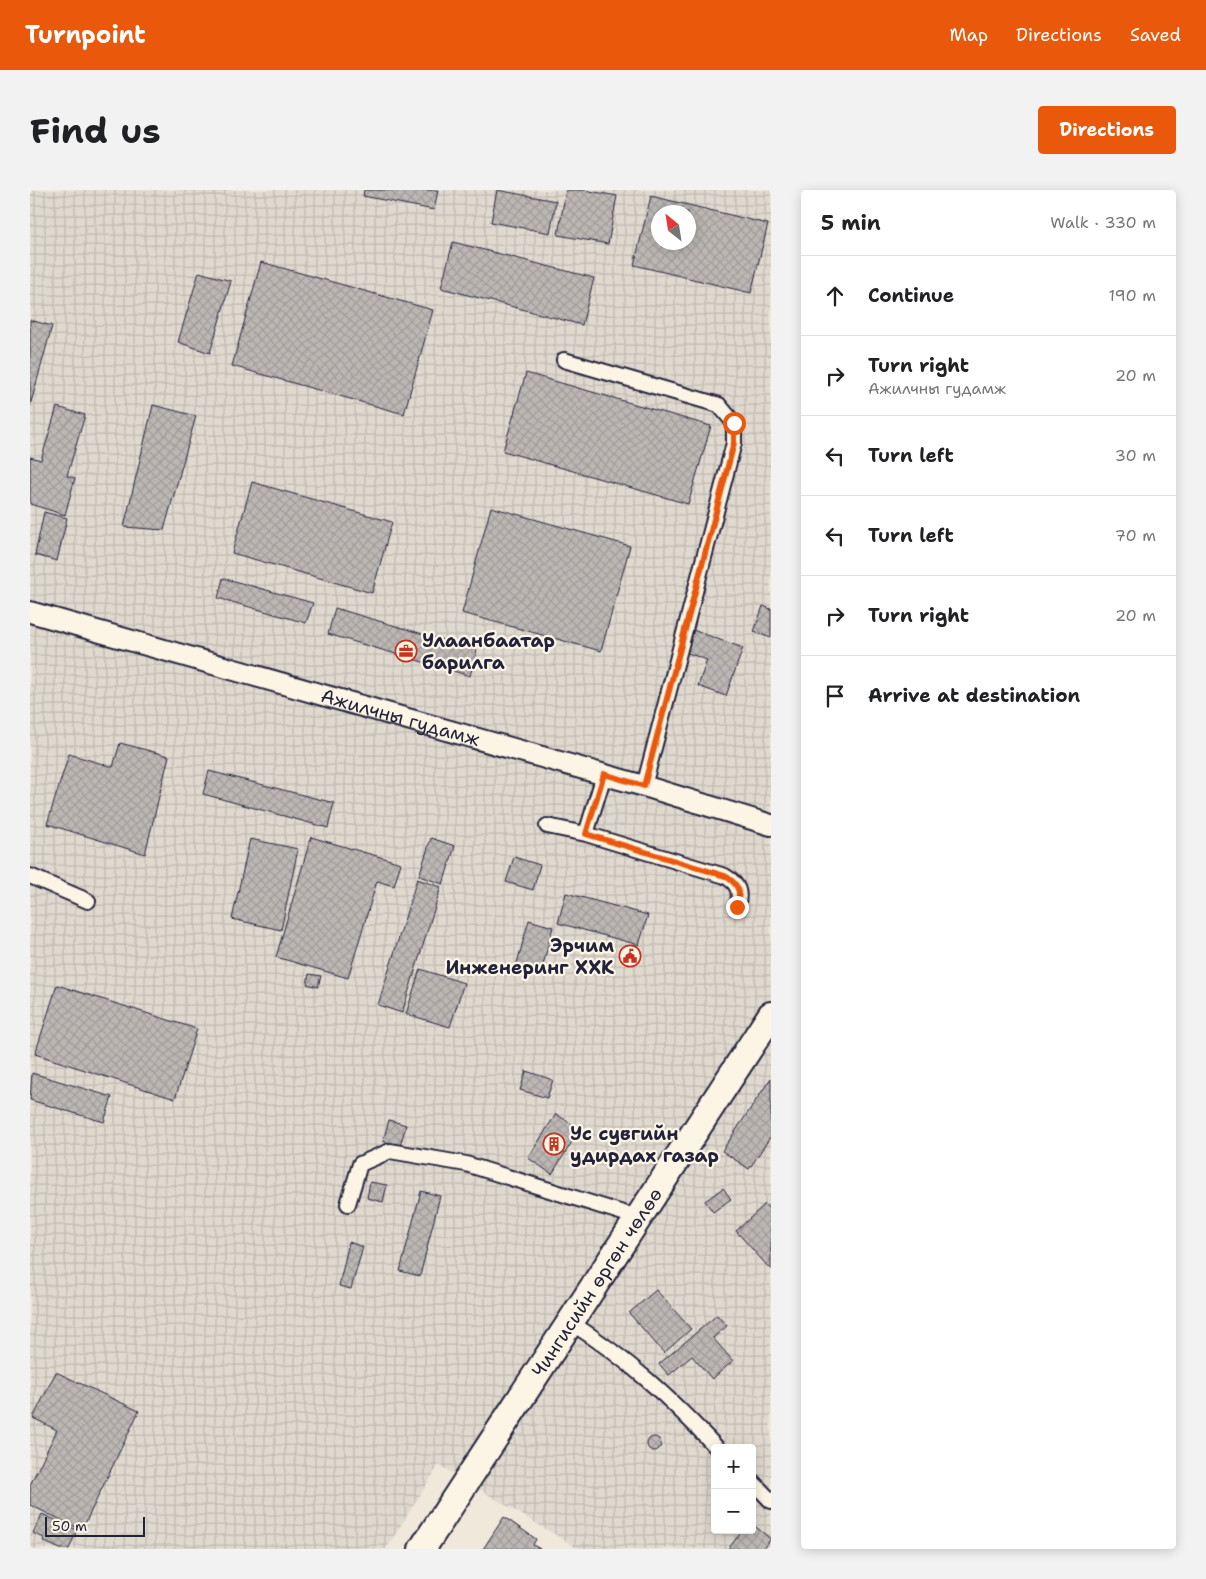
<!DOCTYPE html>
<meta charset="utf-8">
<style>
body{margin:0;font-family:"Shantell Sans",sans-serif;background:#f2f2f2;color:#202124}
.controls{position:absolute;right:15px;bottom:15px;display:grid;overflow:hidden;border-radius:5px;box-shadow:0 2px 12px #0003}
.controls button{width:45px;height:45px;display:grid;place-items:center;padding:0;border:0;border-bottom:1px solid #e0e0e0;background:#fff;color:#202124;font:25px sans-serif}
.compass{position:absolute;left:621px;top:15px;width:45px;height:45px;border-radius:50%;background:#fff;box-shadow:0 2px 12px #0003;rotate:330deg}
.scale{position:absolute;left:15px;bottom:12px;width:100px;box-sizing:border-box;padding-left:5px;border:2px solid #22223b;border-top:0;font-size:14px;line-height:18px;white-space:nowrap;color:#22223b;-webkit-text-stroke:4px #fcf5e5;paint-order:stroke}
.stop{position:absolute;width:15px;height:15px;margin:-11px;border:4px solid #ea580c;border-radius:50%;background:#fff}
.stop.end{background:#ea580c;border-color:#fff;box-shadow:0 1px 5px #0008}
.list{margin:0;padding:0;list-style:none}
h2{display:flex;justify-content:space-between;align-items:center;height:65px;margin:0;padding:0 20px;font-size:21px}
h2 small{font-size:16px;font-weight:400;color:#757577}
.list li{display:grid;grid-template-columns:32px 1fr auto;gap:15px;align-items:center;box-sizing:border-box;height:80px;padding:0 20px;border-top:1px solid #e0e0e0}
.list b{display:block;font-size:19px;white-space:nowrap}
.list p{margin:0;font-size:16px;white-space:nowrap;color:#757577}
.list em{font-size:16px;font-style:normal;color:#757577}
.icon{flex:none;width:28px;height:28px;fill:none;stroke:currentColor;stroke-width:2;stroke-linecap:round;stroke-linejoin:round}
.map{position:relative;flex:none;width:741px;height:1359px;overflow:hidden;border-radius:5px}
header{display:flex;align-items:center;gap:30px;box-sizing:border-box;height:70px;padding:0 25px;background:#ea580c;color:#fff}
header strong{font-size:24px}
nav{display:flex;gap:28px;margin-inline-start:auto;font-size:18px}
.intro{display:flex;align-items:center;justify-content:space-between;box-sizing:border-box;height:120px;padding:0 30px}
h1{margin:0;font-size:35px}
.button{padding:12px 22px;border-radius:5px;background:#ea580c;color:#fff;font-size:18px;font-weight:700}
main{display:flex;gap:30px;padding:0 30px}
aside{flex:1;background:#fff;border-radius:5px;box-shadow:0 2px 12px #0003}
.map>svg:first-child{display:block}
</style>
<header>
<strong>Turnpoint</strong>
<nav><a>Map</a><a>Directions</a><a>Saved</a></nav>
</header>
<div class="intro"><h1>Find us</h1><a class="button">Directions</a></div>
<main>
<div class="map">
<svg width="741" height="1359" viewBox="0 0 741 1359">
<defs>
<pattern id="industrial-grid" width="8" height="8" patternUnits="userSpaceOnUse" patternTransform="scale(1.25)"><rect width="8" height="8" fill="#e0d9cf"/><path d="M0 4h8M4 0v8" fill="none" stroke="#c0bab3"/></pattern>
<pattern id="building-cross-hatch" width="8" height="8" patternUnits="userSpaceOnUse" patternTransform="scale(1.25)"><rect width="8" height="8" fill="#bcb7b3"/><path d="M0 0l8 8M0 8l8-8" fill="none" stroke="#a19d9b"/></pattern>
</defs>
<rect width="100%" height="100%" fill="#efe8db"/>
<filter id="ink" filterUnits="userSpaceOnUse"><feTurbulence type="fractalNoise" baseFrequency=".02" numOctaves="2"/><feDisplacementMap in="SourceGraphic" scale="10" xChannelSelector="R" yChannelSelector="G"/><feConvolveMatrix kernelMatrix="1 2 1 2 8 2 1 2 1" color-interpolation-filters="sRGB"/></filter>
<g filter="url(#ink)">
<path fill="url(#industrial-grid)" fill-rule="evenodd" d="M 0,0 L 741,0 L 741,1359 L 549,1359 L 409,1275 L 356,1359 L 0,1359 ZM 628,22 L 658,22 L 658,52 L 628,52 ZM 685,1258 L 722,1258 L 722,1340 L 685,1340 Z"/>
<path fill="url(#building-cross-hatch)" stroke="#22223b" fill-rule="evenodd" d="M 334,0 L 408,0 L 404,20 L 333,6 Z
M 467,0 L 526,11 L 520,43 L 461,32 Z
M 536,0 L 554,0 L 587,6 L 578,54 L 528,45 Z
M 621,6 L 738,34 L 721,103 L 604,75 ZM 628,22 L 658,22 L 658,52 L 628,52 Z
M 423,52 L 564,88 L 552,135 L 411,98 Z
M 231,72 L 403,120 L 374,224 L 202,176 Z
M 169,82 L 201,91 L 180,163 L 148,152 Z
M 0,130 L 22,136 L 0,216 Z
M 496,183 L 681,236 L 658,314 L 473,261 Z
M 123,215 L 166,226 L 134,340 L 94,337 Z
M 27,217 L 55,225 L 37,286 L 45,288 L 35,325 L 0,314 L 0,267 L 11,270 Z
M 222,292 L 362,332 L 342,403 L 202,363 Z
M 461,317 L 600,356 L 571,461 L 432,423 Z
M 14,322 L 37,328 L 27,371 L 5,365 Z
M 193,388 L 283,413 L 276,433 L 188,408 Z
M 733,416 L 741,419 L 741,448 L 724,442 Z
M 305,418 L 447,460 L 440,486 L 298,444 Z
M 660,439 L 713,458 L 696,506 L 668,496 L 677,470 L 652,461 Z
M 90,553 L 139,566 L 115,664 L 17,634 L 39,564 L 83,577 Z
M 179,581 L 304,613 L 298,638 L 173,604 Z
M 281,647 L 371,673 L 364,696 L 347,691 L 318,788 L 246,767 Z
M 401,648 L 425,656 L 413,694 L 389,686 Z
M 220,649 L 268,659 L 251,740 L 202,729 Z
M 484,667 L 510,675 L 503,700 L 476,692 Z
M 387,689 L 411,697 L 372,823 L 348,815 Z
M 536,703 L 618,725 L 609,755 L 528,733 Z
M 499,730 L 523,737 L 510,786 L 485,780 Z
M 390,779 L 434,793 L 420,837 L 376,824 Z
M 279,784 L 291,786 L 288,797 L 277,794 Z
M 27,795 L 167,839 L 145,909 L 5,864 Z
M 496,881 L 523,890 L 517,908 L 490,900 Z
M 2,883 L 82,907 L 74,932 L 0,910 Z
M 741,888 L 741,946 L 719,979 L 692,961 Z
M 526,924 L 550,939 L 522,984 L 498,968 Z
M 359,930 L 376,935 L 370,956 L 353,951 Z
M 340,992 L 357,995 L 353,1012 L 337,1008 Z
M 693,998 L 701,1009 L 683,1022 L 675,1011 Z
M 391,1001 L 410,1006 L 390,1086 L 370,1081 Z
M 735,1014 L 741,1021 L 741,1080 L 706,1041 Z
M 319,1052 L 333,1057 L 321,1099 L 309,1096 Z
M 626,1100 L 661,1139 L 634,1163 L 599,1123 Z
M 687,1125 L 697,1136 L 683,1148 L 703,1171 L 682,1189 L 662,1166 L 639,1185 L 629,1174 Z
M 26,1182 L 109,1221 L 52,1340 L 0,1315 L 0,1295 L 27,1240 L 3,1228 Z
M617 1254a7 7 0 1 1 14 0a7 7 0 1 1-14 0Z
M 12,1324 L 47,1340 L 39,1359 L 30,1359 L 13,1351 L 14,1348 L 3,1343 Z
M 474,1327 L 506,1349 L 503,1355 L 510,1359 L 453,1359 Z
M 722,1334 L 741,1349 L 733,1359 L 698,1359 L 713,1340 L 722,1340 Z"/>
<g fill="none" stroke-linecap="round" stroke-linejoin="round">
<g stroke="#22223b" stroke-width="18">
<path id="street" d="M 534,170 L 689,215 L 704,233 L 704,253 L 614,596
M 517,636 L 556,644 L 695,686 C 709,694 711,703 707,717
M 556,644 L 574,585
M 0,686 L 58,711
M 318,1014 L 330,974 L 360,961 L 436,974 L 609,1028
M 540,1132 C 598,1169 640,1208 687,1258
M 722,1291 L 741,1311"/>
</g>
<g stroke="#22223b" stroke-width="24">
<g id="secondary">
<path id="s1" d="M 0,422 L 614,596 L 741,635"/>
</g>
</g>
<g stroke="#22223b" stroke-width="30">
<g id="highway">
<path id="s2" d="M 392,1359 L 741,825"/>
</g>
</g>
<use href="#street" stroke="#fcf5e5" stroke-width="14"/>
<use href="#secondary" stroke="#fcf5e5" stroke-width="20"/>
<use href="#highway" stroke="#fcf5e5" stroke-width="26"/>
</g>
</g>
<g fill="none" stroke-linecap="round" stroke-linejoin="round" filter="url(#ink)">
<path stroke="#ea580c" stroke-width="6" d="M 704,233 L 704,253 L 614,596 L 574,584 L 556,644 L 695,686 C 709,694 712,703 707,717"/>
</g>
<defs>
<g id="office-ring" transform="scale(1.125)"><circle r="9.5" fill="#fcf5e5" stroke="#c8321e" stroke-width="1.5"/><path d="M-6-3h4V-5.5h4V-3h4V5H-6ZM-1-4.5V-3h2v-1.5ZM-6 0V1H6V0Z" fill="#c8321e"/></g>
<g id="civic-ring" transform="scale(1.125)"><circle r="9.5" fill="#fcf5e5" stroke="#c8321e" stroke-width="1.5"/><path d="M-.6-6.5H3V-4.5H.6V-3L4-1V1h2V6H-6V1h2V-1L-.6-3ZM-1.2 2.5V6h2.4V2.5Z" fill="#c8321e"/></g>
<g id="building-ring" transform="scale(1.125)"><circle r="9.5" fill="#fcf5e5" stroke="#c8321e" stroke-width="1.5"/><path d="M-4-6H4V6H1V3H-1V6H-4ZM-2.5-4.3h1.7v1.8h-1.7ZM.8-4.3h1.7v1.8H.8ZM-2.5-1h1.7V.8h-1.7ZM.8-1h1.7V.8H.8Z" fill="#c8321e"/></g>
</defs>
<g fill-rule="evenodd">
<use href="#office-ring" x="376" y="461"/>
<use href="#civic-ring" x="600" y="766"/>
<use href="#building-ring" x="524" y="954"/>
</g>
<g text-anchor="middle" stroke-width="4.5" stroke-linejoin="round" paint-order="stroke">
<g font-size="19" font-weight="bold" fill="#22223b" stroke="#fcf5e5" text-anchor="start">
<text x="392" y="457">Улаанбаатар<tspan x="392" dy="22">барилга</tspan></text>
<text x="584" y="762" text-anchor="end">Эрчим<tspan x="584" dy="22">Инженеринг ХХК</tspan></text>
<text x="540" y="950">Ус сувгийн<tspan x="540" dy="22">удирдах газар</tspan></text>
</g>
<g font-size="19" fill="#22223b" stroke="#fcf5e5">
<text dy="7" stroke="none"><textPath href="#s1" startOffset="385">Ажилчны гудамж</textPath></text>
<text dy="7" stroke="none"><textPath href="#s2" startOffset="319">Чингисийн өргөн чөлөө</textPath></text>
</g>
</g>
</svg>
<div class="controls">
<button>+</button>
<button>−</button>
</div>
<svg class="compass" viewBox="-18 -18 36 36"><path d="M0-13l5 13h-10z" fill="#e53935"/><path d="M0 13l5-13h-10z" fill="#757577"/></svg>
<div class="scale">50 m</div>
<div class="stop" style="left:704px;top:233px"></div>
<div class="stop end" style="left:707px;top:717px"></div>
</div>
<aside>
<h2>5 min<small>Walk · 330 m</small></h2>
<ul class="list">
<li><svg class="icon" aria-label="ahead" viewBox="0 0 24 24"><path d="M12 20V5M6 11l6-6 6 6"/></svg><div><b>Continue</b></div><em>190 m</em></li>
<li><svg class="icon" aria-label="right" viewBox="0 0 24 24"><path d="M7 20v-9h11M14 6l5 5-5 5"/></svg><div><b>Turn right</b><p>Ажилчны гудамж</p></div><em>20 m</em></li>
<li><svg class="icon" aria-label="left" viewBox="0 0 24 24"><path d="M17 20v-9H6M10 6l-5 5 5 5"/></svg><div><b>Turn left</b></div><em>30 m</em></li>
<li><svg class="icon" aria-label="left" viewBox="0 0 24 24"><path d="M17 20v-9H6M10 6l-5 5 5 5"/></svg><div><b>Turn left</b></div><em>70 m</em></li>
<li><svg class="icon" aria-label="right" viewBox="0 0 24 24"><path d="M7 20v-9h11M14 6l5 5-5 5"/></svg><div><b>Turn right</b></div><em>20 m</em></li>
<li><svg class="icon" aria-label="arrive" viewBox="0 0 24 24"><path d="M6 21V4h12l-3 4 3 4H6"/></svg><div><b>Arrive at destination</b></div></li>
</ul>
</aside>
</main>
